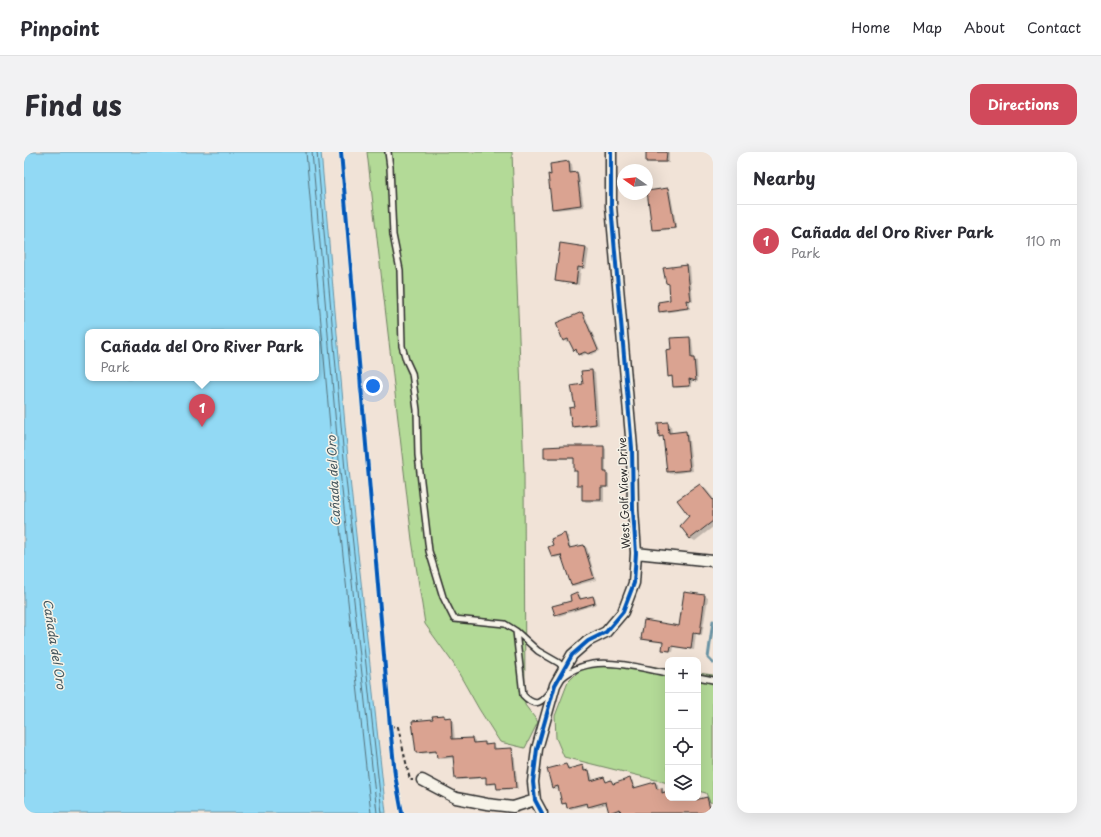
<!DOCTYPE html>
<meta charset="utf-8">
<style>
body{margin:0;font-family:"Playpen Sans",sans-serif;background:#f2f2f3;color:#2b2b33}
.controls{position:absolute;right:12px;bottom:12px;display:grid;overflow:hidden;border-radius:8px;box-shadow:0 4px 16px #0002}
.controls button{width:36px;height:36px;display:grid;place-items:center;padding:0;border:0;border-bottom:1px solid #e1e1e2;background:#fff;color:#2b2b33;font:20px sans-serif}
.compass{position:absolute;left:593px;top:12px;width:36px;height:36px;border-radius:50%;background:#fff;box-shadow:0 4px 16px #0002;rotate:284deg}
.you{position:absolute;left:349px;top:234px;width:14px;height:14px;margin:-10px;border:3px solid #fff;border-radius:50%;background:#1a73e8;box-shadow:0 0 0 6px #1a73e833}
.badge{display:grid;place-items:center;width:26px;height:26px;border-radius:50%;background:#d1495b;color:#fff;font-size:13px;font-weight:700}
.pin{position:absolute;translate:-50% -33px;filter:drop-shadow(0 1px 2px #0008)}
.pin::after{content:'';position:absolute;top:21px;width:14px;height:12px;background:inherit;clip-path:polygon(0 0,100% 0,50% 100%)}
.popup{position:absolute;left:61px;top:177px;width:234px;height:52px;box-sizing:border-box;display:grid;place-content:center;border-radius:8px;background:#fff;filter:drop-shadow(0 1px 3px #0005);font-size:13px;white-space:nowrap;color:#7c7c81}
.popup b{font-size:15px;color:#2b2b33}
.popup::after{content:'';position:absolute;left:50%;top:100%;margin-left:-8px;border:8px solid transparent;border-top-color:#fff}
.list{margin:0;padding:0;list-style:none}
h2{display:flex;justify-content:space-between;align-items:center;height:52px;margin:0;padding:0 16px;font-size:17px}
h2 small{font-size:13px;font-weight:400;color:#7c7c81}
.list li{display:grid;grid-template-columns:26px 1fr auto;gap:12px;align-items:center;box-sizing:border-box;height:72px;padding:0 16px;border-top:1px solid #e1e1e2}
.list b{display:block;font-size:15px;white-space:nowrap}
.list p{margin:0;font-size:13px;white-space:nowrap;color:#7c7c81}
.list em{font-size:13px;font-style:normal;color:#7c7c81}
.icon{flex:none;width:22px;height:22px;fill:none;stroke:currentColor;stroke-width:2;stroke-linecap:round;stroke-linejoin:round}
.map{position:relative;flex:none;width:689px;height:661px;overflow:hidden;border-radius:12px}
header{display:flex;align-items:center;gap:24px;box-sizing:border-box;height:56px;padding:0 20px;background:#fff;border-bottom:1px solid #e1e1e2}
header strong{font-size:19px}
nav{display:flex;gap:22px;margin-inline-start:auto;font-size:14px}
.intro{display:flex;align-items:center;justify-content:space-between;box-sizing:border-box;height:96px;padding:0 24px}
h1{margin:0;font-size:28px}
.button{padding:10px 18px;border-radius:12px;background:#d1495b;color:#fff;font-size:14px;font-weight:700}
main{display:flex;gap:24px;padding:0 24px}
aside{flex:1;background:#fff;border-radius:12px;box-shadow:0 4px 16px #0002}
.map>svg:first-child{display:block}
</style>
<header>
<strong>Pinpoint</strong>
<nav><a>Home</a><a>Map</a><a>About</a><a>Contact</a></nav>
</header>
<div class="intro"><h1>Find us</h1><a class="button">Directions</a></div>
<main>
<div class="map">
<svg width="689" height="661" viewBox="0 0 689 661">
<rect width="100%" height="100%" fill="#f1e3d7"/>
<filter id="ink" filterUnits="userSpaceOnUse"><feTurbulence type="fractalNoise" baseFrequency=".025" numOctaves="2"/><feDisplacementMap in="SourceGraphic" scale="8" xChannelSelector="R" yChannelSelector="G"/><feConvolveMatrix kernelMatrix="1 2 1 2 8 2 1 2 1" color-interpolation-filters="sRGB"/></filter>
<g filter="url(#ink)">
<path fill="#b3da97" stroke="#6f8261" d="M 343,0 L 488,0 L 500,319 L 501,553 L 514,570 L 501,596 L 476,590 L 455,557 L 429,511 L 401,472 L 388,388 Z
M 598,510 L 644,517 L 644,631 L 540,605 L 532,586 L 531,564 L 544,530 L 562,512 Z
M 674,521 L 689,523 L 689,651 L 686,650 L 682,641 L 674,639 Z"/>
<path fill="#92d9f4" stroke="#6993a4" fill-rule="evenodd" d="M 0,0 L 297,0 L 325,318 L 362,661 L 0,661 ZM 64,180 L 292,180 L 292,226 L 64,226 Z"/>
<path fill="#0003" d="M 623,0 L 645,0 L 645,11 L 626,11 L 623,9 Z
M 545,10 L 548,12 L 549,21 L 552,21 L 555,22 L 560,55 L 532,58 L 529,57 L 528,24 Z
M 644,37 L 646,38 L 653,77 L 632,79 L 629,77 Z
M 562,96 L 565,98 L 562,117 L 557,116 L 555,133 L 535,130 L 532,128 Z
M 663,114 L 666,115 L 669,150 L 666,149 L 666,157 L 639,161 L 636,159 L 647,149 Z
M 558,161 L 561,163 L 576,199 L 567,203 L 564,201 L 557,204 L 551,199 L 546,189 L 543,190 L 540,188 Z
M 665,186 L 668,187 L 670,207 L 673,209 L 674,230 L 668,228 L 668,235 L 653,236 L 650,235 L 649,226 L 645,224 L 648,198 Z
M 568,219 L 571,221 L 575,273 L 551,276 L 548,274 L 552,256 L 560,232 Z
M 644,271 L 647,273 L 648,281 L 661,280 L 664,281 L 669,319 L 647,322 L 644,320 L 640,285 L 636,284 Z
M 580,295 L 582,297 L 582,321 L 585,323 L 585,336 L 580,336 L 580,350 L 562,350 L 559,348 L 559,334 L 554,332 L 554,320 L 551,319 L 551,307 L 524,307 L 521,306 Z
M 676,333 L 681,336 L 689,346 L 689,375 L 671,389 L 666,386 L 667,364 Z
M 541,383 L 544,384 L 547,397 L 560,394 L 563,396 L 572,428 L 550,434 L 547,433 L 539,404 L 531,406 L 528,404 L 530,394 Z
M 553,441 L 556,443 L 558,448 L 569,445 L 571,446 L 573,452 L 535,464 L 532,462 L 548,450 Z
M 661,441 L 681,444 L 684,446 L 678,483 L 672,482 L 670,498 L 650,495 L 649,500 L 642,499 L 639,497 L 640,491 L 621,488 L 618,486 L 656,475 Z
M 420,564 L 429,568 L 431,588 L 448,587 L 451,588 L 451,592 L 460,591 L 472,595 L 472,598 L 488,597 L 490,599 L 494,637 L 477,638 L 474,636 L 473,632 L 466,633 L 463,631 L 463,626 L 435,628 L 432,626 L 431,606 L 417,607 L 414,605 L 413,600 L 395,602 L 392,601 L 410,567 Z
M 542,613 L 545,615 L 546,618 L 559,614 L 561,616 L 562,620 L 567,621 L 570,630 L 580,627 L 584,630 L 587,629 L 590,631 L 591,633 L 606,627 L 609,629 L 612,636 L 631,631 L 634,632 L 635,638 L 638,637 L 640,639 L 641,641 L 644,641 L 644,646 L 672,646 L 673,649 L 682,646 L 685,648 L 689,661 L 599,661 L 598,659 L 587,661 L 583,652 L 568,656 L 565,655 L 564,653 L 547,657 L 544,655 L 543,653 L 539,652 L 536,636 L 531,637 L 528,635 Z"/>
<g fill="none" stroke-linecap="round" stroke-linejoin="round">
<path stroke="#54717b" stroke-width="1" d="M 282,0 L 310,320 L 347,661
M 288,0 L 316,319 L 353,661
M 293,0 L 321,318 L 358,661"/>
<path stroke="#6993a4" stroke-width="3" d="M 689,469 L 684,506 L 689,511"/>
</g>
<path fill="#daa391" stroke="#2b2b2b" d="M 622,0 L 643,0 L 642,10 L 622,10 Z
M 545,9 L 546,21 L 553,20 L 557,53 L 528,57 L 524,22 L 527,23 L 526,12 Z
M 644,36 L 651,76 L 628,78 L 623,39 Z
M 536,91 L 562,95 L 559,116 L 554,115 L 552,132 L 531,129 Z
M 663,113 L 667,149 L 663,148 L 664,156 L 635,160 L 634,150 L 646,148 L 645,132 L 642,131 L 639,116 Z
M 558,160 L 574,198 L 564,202 L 561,200 L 554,203 L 552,197 L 550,199 L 544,187 L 539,189 L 532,171 Z
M 666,185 L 667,206 L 670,206 L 672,229 L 665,227 L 666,234 L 649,235 L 648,224 L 644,225 L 642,198 L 647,197 L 646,186 Z
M 568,218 L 572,272 L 548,275 L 545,256 L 551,255 L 547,234 L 559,232 L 557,219 Z
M 644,270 L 645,281 L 662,279 L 666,318 L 643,320 L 639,284 L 635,285 L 634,271 Z
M 540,294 L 580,294 L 580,320 L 583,320 L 583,335 L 577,335 L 577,348 L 558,348 L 558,333 L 553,333 L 553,319 L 550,319 L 550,306 L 520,306 L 520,295 Z
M 676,332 L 689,348 L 689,369 L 666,387 L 656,374 L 665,364 L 653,348 Z
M 541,381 L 545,396 L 560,393 L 570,426 L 547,433 L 537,403 L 528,405 L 524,395 L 529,393 L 527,387 Z
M 553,440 L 556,447 L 569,444 L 571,451 L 531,463 L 528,454 L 547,449 L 546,443 Z
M 660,440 L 681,443 L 676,482 L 669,481 L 667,497 L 647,494 L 646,499 L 638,498 L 639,490 L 617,487 L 620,468 L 655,474 Z
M 420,563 L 420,566 L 427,565 L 428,587 L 448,586 L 449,591 L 461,590 L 461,593 L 469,592 L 469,597 L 488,596 L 492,636 L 473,637 L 472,631 L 462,632 L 462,625 L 431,627 L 429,604 L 413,606 L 412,599 L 392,601 L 388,569 L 409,567 L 408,564 Z
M 542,612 L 544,617 L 559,613 L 560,619 L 565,618 L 567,629 L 580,625 L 582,630 L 587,628 L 589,632 L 606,626 L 610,636 L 631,630 L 633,637 L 638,636 L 638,641 L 644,639 L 644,646 L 671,646 L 671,648 L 683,645 L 687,661 L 597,661 L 596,657 L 585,661 L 582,650 L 564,655 L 563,651 L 543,656 L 542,651 L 538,652 L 534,634 L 528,636 L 523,617 Z"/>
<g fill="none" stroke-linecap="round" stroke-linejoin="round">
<g stroke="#2b2b2b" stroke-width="8">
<path id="service" d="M 364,0 L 366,15 L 369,83 L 376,118 L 378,194 L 382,208 L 388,221 L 393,258 L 394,303 L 405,399 L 419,445 L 430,467 L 481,472 L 492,479
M 674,525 L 689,528
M 538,526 C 567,500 609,515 644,521
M 527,538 C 518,550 512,557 499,543 L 492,479 L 514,499 L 535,511 L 540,517 L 546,519"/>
</g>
<g stroke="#2b2b2b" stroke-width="13">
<path id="minor" d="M 612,401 L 689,409
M 398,628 L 432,646 L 463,652 L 489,655 L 511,648
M 518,661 L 511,648 L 509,630 L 513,597 L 531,533 L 548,503 L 564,489 L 582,480 L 599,460 L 610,431 L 612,401 L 609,358 L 608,296 L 587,54 L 587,0"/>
</g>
<path stroke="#2b2b2b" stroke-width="2" stroke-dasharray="4 3" stroke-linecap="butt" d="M 366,574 L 374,575 L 386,628 L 389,628"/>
<use href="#service" stroke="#f7f3e8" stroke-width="5"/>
<use href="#minor" stroke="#f7f3e8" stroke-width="10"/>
<g stroke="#f7f3e8" stroke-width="6">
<path id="cycleway" d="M 317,0 L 366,574 L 371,623 L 378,661
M 518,661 L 511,648 L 509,630 L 513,597 L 531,533 L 548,503 L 564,489 L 582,480 L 599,460 L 610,431 L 612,401 L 609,358 L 608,296 L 587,54 L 587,0"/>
</g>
<use href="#cycleway" stroke="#0057b8" stroke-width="4"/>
</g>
</g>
<g text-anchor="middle" stroke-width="3" stroke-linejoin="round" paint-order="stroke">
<g font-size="11" fill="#2b2b2b" stroke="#f7f3e8">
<text transform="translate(600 341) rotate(-92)" y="4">West Golf View Drive</text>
</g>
<g font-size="12" font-style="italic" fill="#45565d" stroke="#f7f3e8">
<text transform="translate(310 329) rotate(-93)" y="4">Cañada del Oro</text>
<text transform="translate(30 492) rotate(81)" y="4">Cañada del Oro</text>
</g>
</g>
</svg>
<div class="controls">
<button>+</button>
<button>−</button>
<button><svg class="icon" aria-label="locate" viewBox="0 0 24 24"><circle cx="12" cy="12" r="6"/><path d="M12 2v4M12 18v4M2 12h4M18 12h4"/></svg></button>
<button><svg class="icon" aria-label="layers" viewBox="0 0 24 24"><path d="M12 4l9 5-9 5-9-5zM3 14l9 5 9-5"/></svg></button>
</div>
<svg class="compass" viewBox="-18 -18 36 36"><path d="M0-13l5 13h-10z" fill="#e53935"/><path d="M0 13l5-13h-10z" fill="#7c7c81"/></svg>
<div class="you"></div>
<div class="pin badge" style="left:178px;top:275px">1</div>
<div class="popup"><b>Cañada del Oro River Park</b>Park</div>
</div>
<aside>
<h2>Nearby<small></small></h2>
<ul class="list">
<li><span class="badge">1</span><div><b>Cañada del Oro River Park</b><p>Park</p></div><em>110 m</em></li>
</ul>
</aside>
</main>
